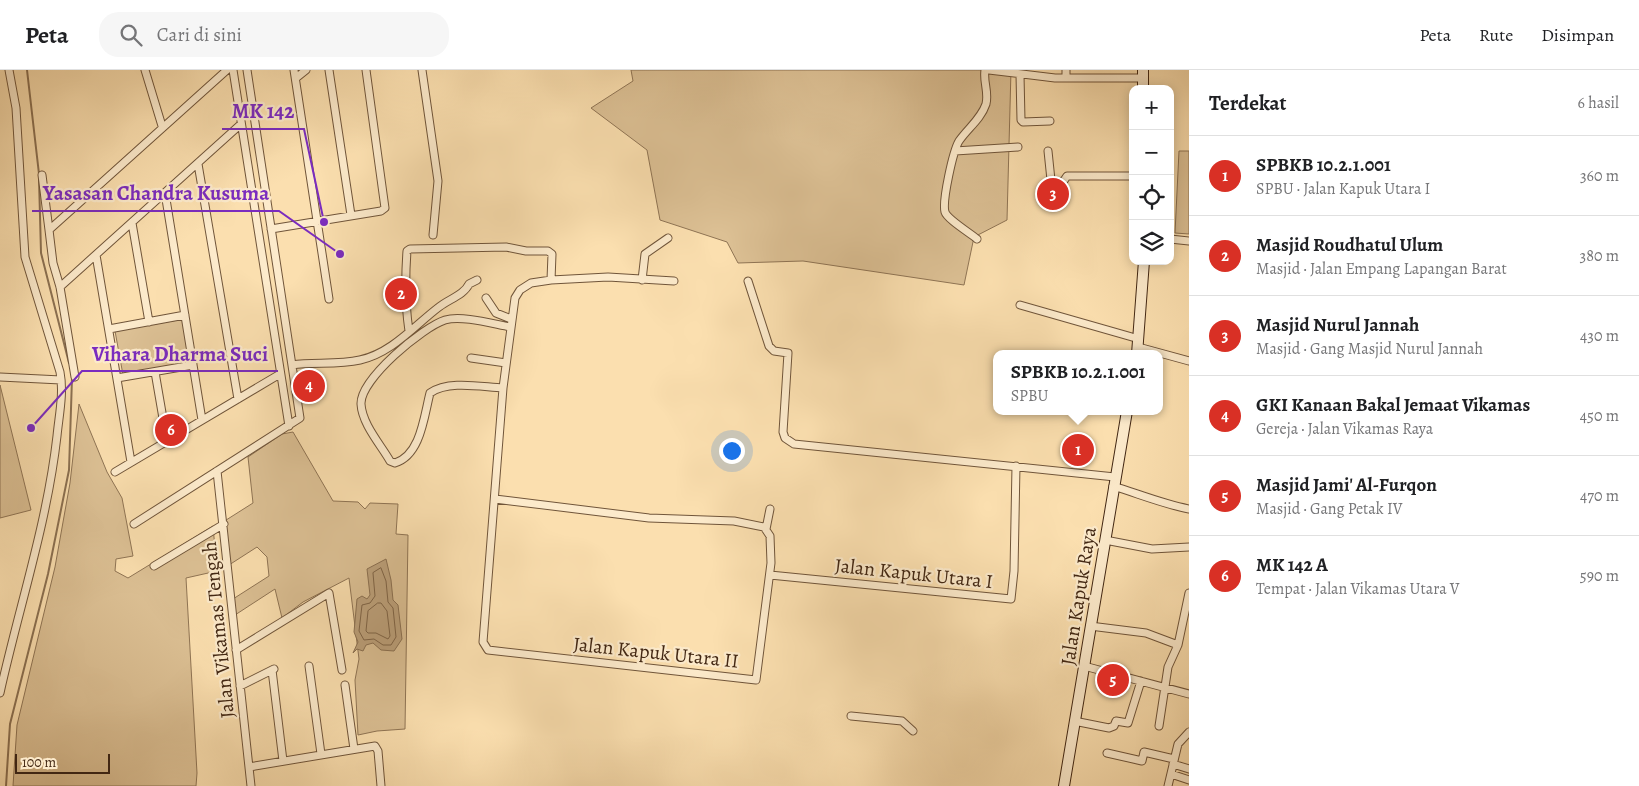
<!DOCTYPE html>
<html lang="id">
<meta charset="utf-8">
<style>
body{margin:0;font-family:Alegreya,serif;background:#f6f6f6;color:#202124}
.controls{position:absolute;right:15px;top:15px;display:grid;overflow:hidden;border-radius:10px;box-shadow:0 2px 12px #0003}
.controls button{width:45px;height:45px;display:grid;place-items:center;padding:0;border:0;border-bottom:1px solid #e0e0e0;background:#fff;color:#202124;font:25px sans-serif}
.scale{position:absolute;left:15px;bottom:12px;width:95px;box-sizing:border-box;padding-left:5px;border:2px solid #422713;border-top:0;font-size:14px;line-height:18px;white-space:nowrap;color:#422713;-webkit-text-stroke:4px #fceacb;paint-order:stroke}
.you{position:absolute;left:731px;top:380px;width:18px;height:18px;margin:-12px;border:4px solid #fff;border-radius:50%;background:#1a73e8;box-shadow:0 0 0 8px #1a73e833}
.badge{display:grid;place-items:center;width:32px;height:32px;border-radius:50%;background:#d93025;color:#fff;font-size:16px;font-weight:700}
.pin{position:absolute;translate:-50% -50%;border:2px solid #fff;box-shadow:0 1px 5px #0006}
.popup{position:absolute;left:993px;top:280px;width:170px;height:65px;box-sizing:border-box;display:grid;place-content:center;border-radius:10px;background:#fff;filter:drop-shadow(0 1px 4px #0005);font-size:16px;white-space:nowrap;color:#757577}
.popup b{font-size:19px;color:#202124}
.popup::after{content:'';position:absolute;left:50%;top:100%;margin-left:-10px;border:10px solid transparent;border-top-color:#fff}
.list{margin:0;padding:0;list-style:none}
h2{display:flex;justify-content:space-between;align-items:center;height:65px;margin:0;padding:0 20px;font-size:21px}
h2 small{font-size:16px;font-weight:400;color:#757577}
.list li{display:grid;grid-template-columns:32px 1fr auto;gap:15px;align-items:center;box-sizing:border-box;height:80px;padding:0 20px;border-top:1px solid #e0e0e0}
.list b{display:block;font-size:19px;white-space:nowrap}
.list p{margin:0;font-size:16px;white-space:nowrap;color:#757577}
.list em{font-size:16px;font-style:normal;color:#757577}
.icon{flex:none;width:28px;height:28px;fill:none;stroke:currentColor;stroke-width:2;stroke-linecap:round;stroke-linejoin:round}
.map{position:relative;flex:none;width:1189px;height:716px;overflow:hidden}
header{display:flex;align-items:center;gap:30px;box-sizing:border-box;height:70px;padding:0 25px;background:#fff;border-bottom:1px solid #e0e0e0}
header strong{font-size:24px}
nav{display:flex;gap:28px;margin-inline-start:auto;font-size:18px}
.search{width:350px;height:45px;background:#f6f6f6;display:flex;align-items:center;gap:12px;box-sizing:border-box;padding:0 18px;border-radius:20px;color:#757577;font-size:19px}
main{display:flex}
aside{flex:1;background:#fff}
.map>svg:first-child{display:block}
</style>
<header>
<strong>Peta</strong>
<div class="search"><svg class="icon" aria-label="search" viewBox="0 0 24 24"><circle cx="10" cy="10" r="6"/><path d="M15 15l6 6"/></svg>Cari di sini</div>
<nav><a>Peta</a><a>Rute</a><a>Disimpan</a></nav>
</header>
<main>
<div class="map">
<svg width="1189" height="716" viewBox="0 0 1189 716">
<rect width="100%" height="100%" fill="#fbdfaf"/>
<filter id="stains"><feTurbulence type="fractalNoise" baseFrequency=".004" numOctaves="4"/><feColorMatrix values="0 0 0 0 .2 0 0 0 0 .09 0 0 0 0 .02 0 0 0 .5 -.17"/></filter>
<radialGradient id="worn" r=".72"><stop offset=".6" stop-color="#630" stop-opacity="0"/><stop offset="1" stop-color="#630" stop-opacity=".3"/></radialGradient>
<path fill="#dcc094" stroke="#8f7454" d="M 631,0 L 1011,0 L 1007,150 L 974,167 L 964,215 L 803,191 L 738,193 L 727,172 L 660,150 L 647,80 L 591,38 L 633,11 Z
M 1179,81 L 1189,81 L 1189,164 L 1175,163 Z
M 184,249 L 192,293 L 123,305 L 115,261 Z
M 0,315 L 31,440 L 0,448 Z
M 79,334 L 107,402 L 122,428 L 133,486 L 116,489 L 115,501 L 128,508 L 213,456 L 217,501 L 186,508 L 197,703 L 196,716 L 13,716 L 17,655 L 55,497 L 70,413 Z
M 293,362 L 333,431 L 358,432 L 365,439 L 370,433 L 398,434 L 396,464 L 408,465 L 405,659 L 377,661 L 358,665 L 355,610 L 359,589 L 349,508 L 303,532 L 282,548 L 275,519 L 235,545 L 233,529 L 269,506 L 267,487 L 257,477 L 229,495 L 223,452 L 253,433 L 248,387 L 282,364 Z"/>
<path fill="#bca07a" stroke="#8b7051" d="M 386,489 L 391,510 L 393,530 L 398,535 L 402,569 L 394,581 L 381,580 L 373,573 L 366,575 L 363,581 L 357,579 L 353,583 L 358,572 L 354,562 L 357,529 L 362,526 L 367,529 L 370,525 L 367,499 Z"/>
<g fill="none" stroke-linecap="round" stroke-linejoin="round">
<path stroke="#7f6446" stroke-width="1" d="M 381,498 L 386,511 L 388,532 L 393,538 L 396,567 L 391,575 L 383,575 L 374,569 L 364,570 L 359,561 L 362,535 L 370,533 L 375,526 L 373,503 Z
M 378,533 L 381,533 L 387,541 L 390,566 L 388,569 L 376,563 L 368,563 L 366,561 L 368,541 Z"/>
<path stroke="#8b7051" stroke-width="2" d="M 27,0 L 39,104
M 39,109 L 41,183 L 69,293
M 6,716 L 10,654 L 48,504 L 69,400 L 72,308"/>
<g stroke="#70553a" stroke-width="9">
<path id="street" d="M 145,0 L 162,56
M 233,0 L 289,356
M 294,0 L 329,229
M 329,0 L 351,145
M 422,0 L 438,111 L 433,165
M 989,0 L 1055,8 L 1143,8
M 1020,5 L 1021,50 L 1023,52 L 1050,51
M 296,8 L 306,0
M 1066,8 L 1066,0
M 955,81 L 1018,77
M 1048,81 L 1051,110 L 1063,112 L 1067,106 L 1133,106
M 198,94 L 238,329
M 42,105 L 49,160
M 165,123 L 202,350
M 132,153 L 149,252
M 271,159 L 381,141 L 385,138 L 366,0
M 977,169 C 970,163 947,149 945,142 C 942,131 953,81 959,71 C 968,58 981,49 986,34 C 989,22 983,12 985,0
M 1170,169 L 1189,171
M 96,185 L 131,392
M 642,210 L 645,184 L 668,168
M 748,211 L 769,276 L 774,281 L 788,283 L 783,362 L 785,368 L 794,374 L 1115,407
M 60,217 L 241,54
M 486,228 L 496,243 L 511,249
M 1020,235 L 1139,269
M 109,259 L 185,245
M 409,261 C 405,234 405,208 407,181 L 410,179 L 506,177 L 526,181 L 548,181 L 552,184 L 551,210
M 1138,277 L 1189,291
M 471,288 L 506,293
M 292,295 C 314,292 338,295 360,290 C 392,283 415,255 439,237 C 449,229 464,225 469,214 L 477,210
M 155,302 L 165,360
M 0,307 L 61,310
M 75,307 L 60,217 L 53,193 L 49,160 L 227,0
M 117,308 L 193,295
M 503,318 C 481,317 449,310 430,323 C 424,346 421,385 395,393 L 390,391 C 381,375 362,354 361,334 C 360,309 423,257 445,250 C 462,245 493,254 510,257
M 217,401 L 251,716
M 115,402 L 280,304
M 1113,416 C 1139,424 1163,434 1189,439
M 495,429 L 649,448 L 734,451 L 764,457 L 770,466 L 771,493 L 756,610 L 488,580 L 483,572 L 503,318 L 515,228 L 520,220 L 531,213 L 551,210 L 608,207 L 674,211
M 134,454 L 300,348 L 247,0
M 766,459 L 770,439
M 1105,470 L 1152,479 L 1189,477
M 154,496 L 224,454
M 770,505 L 1011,529 L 1014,501 L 1016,396
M 1090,556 L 1146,563 L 1178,575
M 236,580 L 329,523 L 342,600
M 309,596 L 321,684
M 1084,596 L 1189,624
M 272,600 L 283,691
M 345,615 L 354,679
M 240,616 L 274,599
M 0,623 C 19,537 47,454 57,366 C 59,345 64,323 60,302 L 25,187 L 16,38 L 9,0
M 851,646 L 902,651 L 913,661
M 1074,651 L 1109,658 L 1114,656 L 1116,651 L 1128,653 L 1141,611
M 1159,656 L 1168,597 L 1178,575 L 1189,523
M 1107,683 L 1142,691 L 1144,682 L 1174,689
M 1173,694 L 1189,699
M 249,697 L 375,676 L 378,681 L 381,716
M 1171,704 L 1189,710
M 1168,716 L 1178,674 L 1189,662"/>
</g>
<g stroke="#422713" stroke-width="12">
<path id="secondary" d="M 1143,0 L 1143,19
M 1137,284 L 1144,191
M 1064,716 L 1127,341"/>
</g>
<use href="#street" stroke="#fceacb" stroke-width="7"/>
<use href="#secondary" stroke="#fceacb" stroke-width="10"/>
</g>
<g text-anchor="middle" stroke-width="4.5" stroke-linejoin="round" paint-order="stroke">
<g font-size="20" fill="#422713" stroke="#fceacb">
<text transform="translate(914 503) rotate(6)" y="7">Jalan Kapuk Utara I</text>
<text transform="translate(1078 526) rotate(-81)" y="7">Jalan Kapuk Raya</text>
<text transform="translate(218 560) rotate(-96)" y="7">Jalan Vikamas Tengah</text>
<text transform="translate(656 582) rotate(6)" y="7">Jalan Kapuk Utara II</text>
</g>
</g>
<path fill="none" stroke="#7b2cbf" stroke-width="2" d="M324 152L304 59H222M340 184L279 141H32M31 358L82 301H278"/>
<g fill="#7b2cbf" stroke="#fceacb" stroke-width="2">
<circle cx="324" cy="152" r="5"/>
<circle cx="340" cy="184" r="5"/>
<circle cx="31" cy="358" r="5"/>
</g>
<g font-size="21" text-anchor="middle" font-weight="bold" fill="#7b2cbf" stroke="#fceacb" stroke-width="4.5" stroke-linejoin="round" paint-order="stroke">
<text x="263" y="48">MK 142</text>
<text x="156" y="130">Yasasan Chandra Kusuma</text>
<text x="180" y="291">Vihara Dharma Suci</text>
</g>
<rect width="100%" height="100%" filter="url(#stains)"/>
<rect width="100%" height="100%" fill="url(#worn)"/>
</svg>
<div class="controls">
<button>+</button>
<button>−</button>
<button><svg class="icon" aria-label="locate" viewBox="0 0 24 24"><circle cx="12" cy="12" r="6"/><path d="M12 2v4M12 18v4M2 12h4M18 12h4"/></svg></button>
<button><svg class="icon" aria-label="layers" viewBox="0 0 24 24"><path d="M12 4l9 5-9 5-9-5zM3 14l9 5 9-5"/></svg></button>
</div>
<div class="scale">100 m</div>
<div class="you"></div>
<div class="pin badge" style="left:1078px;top:380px">1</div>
<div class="popup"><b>SPBKB 10.2.1.001</b>SPBU</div>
<div class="pin badge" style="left:401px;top:224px">2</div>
<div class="pin badge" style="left:1053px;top:124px">3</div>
<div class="pin badge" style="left:309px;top:316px">4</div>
<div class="pin badge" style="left:1113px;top:610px">5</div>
<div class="pin badge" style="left:171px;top:360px">6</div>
</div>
<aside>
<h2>Terdekat<small>6 hasil</small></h2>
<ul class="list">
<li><span class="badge">1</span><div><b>SPBKB 10.2.1.001</b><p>SPBU · Jalan Kapuk Utara I</p></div><em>360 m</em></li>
<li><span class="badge">2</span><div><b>Masjid Roudhatul Ulum</b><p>Masjid · Jalan Empang Lapangan Barat</p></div><em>380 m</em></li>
<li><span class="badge">3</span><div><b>Masjid Nurul Jannah</b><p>Masjid · Gang Masjid Nurul Jannah</p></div><em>430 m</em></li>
<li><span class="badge">4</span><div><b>GKI Kanaan Bakal Jemaat Vikamas</b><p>Gereja · Jalan Vikamas Raya</p></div><em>450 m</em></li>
<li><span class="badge">5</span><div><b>Masjid Jami' Al-Furqon</b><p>Masjid · Gang Petak IV</p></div><em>470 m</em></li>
<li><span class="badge">6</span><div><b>MK 142 A</b><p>Tempat · Jalan Vikamas Utara V</p></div><em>590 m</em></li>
</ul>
</aside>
</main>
